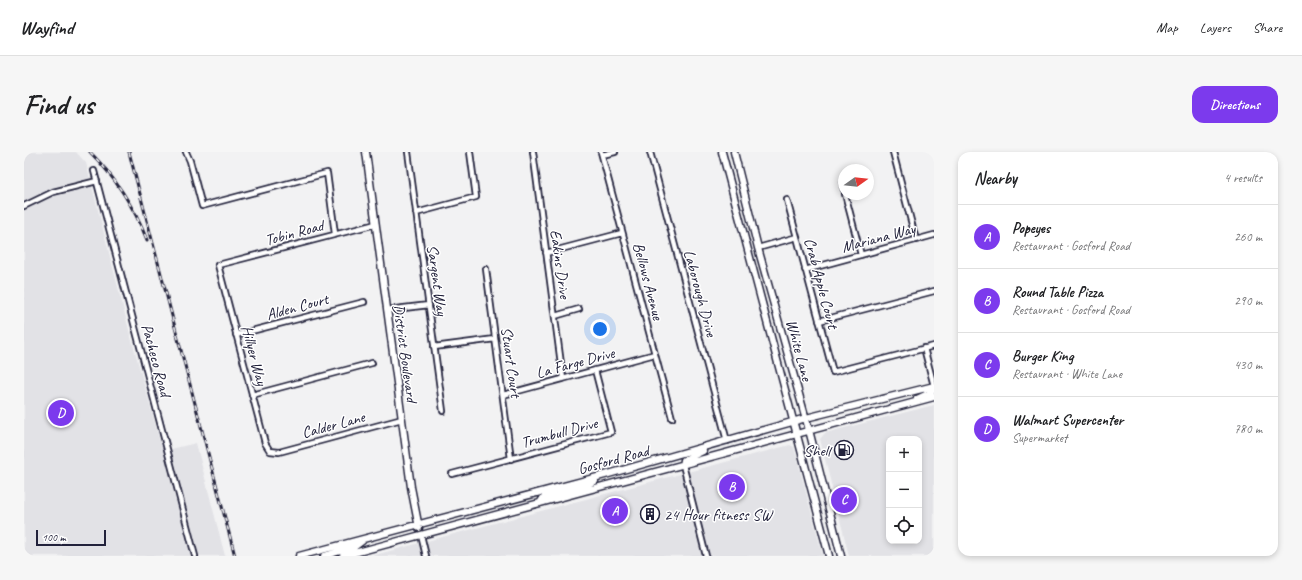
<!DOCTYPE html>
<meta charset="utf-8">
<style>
body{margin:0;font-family:Caveat,sans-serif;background:#f6f6f6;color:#202124}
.controls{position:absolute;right:12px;bottom:12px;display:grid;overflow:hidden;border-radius:8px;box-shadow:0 2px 6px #0003}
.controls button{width:36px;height:36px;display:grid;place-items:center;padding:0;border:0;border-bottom:1px solid #e0e0e0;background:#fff;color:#202124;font:20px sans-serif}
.compass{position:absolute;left:814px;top:12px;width:36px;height:36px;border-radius:50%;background:#fff;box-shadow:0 2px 6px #0003;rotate:75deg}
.scale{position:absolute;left:12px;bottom:10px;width:70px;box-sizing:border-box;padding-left:4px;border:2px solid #22223b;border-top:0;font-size:11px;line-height:14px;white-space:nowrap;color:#22223b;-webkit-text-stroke:3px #fff;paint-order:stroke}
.you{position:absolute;left:576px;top:177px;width:14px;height:14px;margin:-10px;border:3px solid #fff;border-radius:50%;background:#1a73e8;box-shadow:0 0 0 6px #1a73e833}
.badge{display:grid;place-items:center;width:26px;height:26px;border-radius:50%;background:#7c3aed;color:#fff;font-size:13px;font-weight:700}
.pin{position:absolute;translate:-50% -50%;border:2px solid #fff;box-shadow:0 1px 4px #0006}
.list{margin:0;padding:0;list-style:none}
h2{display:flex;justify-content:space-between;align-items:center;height:52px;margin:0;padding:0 16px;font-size:17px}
h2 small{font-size:13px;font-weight:400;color:#757577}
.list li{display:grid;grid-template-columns:26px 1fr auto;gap:12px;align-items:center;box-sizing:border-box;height:64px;padding:0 16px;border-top:1px solid #e0e0e0}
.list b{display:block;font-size:15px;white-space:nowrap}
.list p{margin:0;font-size:13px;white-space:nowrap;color:#757577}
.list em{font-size:13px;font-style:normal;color:#757577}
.icon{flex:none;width:22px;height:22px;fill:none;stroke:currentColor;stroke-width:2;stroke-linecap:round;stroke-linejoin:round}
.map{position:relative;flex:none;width:910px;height:404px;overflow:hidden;border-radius:12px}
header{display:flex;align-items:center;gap:24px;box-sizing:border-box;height:56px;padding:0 20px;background:#fff;border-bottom:1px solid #e0e0e0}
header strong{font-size:19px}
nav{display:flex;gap:22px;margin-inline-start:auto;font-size:14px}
.intro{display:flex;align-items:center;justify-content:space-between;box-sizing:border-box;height:96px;padding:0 24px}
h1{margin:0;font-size:28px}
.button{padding:10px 18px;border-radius:12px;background:#7c3aed;color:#fff;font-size:14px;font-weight:700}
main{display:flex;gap:24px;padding:0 24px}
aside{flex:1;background:#fff;border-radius:12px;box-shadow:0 2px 6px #0003}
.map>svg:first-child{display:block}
</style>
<header>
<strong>Wayfind</strong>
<nav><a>Map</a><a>Layers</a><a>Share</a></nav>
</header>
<div class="intro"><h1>Find us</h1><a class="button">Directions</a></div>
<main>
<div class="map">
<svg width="910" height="404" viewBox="0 0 910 404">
<rect width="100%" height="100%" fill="#f2f2f3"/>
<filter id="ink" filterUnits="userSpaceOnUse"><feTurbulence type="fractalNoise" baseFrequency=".025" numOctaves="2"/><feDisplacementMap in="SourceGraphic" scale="8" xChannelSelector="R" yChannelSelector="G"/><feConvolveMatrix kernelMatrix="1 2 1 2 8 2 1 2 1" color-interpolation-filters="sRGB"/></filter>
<g filter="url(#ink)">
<path fill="#e2e2e6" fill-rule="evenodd" d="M 0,0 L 52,0 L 62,11 L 105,178 L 139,299 L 172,291 L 201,404 L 0,404 Z
M 910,253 L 910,404 L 825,404 L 796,287 L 801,281 ZM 865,287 L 895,287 L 895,389 L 865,389 Z
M 766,293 L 770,295 L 799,404 L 347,404 Z"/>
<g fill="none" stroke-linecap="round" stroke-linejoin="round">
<g stroke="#22223b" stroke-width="8">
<path id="street" d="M 162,0 L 166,9 L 178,54 L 303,21 L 311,82
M 384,0 L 419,259
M 509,0 L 539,227
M 577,0 L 648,266
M 626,0 L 703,289
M 869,0 L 892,88
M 578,3 L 591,0
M 70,19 L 171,404
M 819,33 L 820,37
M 821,42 L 837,103
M 763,48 L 809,220 L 910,194
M 0,54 L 29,40 L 73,29
M 392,61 L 452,45 L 446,0
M 352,72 L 194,113 L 241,291 L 246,299 L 255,300 L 378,267
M 734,96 L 773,85
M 522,101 L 598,81
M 462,117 L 487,307
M 781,118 L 910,83
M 363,158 L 405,153
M 531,164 L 555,157
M 795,169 L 910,139
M 212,183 L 340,150
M 410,195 L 471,187
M 900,196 L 910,234
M 228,243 L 348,211
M 479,243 L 631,202
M 659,313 L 682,404
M 428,322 L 587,280 L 571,218
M 397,383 L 402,404"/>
</g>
<g stroke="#22223b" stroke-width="9">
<path id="secondary" d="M 342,0 L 387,335 L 395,376
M 698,0 L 805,404
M 710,0 L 734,96 L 785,278 L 817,404
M 893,247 L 908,240 L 910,235
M 659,313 L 660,308 L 679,299
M 516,351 L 520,345 L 562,333 L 571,329
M 275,404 L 581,323 L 782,266 L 910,234
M 300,404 L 330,395 L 338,389
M 319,404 L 910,245"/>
</g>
<use href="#street" stroke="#fff" stroke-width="4.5"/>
<use href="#secondary" stroke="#fff" stroke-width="6"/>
<g stroke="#22223b" stroke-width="3">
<path id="rail" d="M 66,0 C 91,25 110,55 123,88
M 105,0 L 211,404"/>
</g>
<use href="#rail" stroke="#fff" stroke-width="1.5" stroke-dasharray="4.5" stroke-linecap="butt"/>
</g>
</g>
<defs>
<g id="fuel-ring" transform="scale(1)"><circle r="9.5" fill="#fff" stroke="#22223b" stroke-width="1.5"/><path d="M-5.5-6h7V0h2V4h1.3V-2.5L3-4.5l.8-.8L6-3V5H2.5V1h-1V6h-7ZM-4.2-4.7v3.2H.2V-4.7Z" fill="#22223b"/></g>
<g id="building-ring" transform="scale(1)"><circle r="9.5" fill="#fff" stroke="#22223b" stroke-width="1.5"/><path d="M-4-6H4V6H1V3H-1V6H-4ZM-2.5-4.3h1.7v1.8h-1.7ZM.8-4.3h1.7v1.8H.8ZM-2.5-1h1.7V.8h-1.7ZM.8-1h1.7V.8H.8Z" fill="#22223b"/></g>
</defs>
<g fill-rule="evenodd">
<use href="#fuel-ring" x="820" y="298"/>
<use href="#building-ring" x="626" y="362"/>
</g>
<g text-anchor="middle" stroke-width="3" stroke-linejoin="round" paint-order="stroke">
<g font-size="16" fill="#22223b" stroke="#fff">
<text transform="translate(270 80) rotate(-15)" y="6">Tobin Road</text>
<text transform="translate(854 85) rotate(-15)" y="6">Mariana Way</text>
<text transform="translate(537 112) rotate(82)" y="6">Eakins Drive</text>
<text transform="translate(414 128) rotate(82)" y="6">Sargent Way</text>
<text transform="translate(625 129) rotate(75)" y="6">Bellows Avenue</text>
<text transform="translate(798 131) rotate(75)" y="6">Crab Apple Court</text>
<text transform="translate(677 141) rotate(75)" y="6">Laborough Drive</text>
<text transform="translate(273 154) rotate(-15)" y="6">Alden Court</text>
<text transform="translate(776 198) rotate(75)" y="6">White Lane</text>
<text transform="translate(382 201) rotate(82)" y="6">District Boulevard</text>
<text transform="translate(231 203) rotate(75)" y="6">Hillyer Way</text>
<text transform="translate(133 208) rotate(75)" y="6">Pacheco Road</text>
<text transform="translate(488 210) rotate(82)" y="6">Stuart Court</text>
<text transform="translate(551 210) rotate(-15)" y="6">La Farge Drive</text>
<text transform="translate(309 272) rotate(-15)" y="6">Calder Lane</text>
<text transform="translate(535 280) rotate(-15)" y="6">Trumbull Drive</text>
<text transform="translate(589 307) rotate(-15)" y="6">Gosford Road</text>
</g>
<g font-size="16" fill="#22223b" stroke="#fff" text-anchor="end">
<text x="806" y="304">Shell</text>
<text x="640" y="368" text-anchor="start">24 Hour fitness SW</text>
</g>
</g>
</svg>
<div class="controls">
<button>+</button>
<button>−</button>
<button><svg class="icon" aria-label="locate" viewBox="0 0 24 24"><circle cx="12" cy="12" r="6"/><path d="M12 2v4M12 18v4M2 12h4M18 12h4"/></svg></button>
</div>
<svg class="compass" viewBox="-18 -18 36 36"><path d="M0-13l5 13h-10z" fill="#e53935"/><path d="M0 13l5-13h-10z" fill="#757577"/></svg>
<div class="scale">100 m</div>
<div class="you"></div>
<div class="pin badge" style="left:591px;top:359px">A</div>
<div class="pin badge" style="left:708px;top:335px">B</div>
<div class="pin badge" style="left:820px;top:348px">C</div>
<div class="pin badge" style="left:37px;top:261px">D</div>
</div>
<aside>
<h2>Nearby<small>4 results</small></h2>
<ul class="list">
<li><span class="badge">A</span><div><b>Popeyes</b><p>Restaurant · Gosford Road</p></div><em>260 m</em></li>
<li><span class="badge">B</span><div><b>Round Table Pizza</b><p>Restaurant · Gosford Road</p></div><em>290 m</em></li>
<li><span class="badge">C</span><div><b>Burger King</b><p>Restaurant · White Lane</p></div><em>430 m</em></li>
<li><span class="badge">D</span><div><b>Walmart Supercenter</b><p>Supermarket</p></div><em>780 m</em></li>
</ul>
</aside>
</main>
